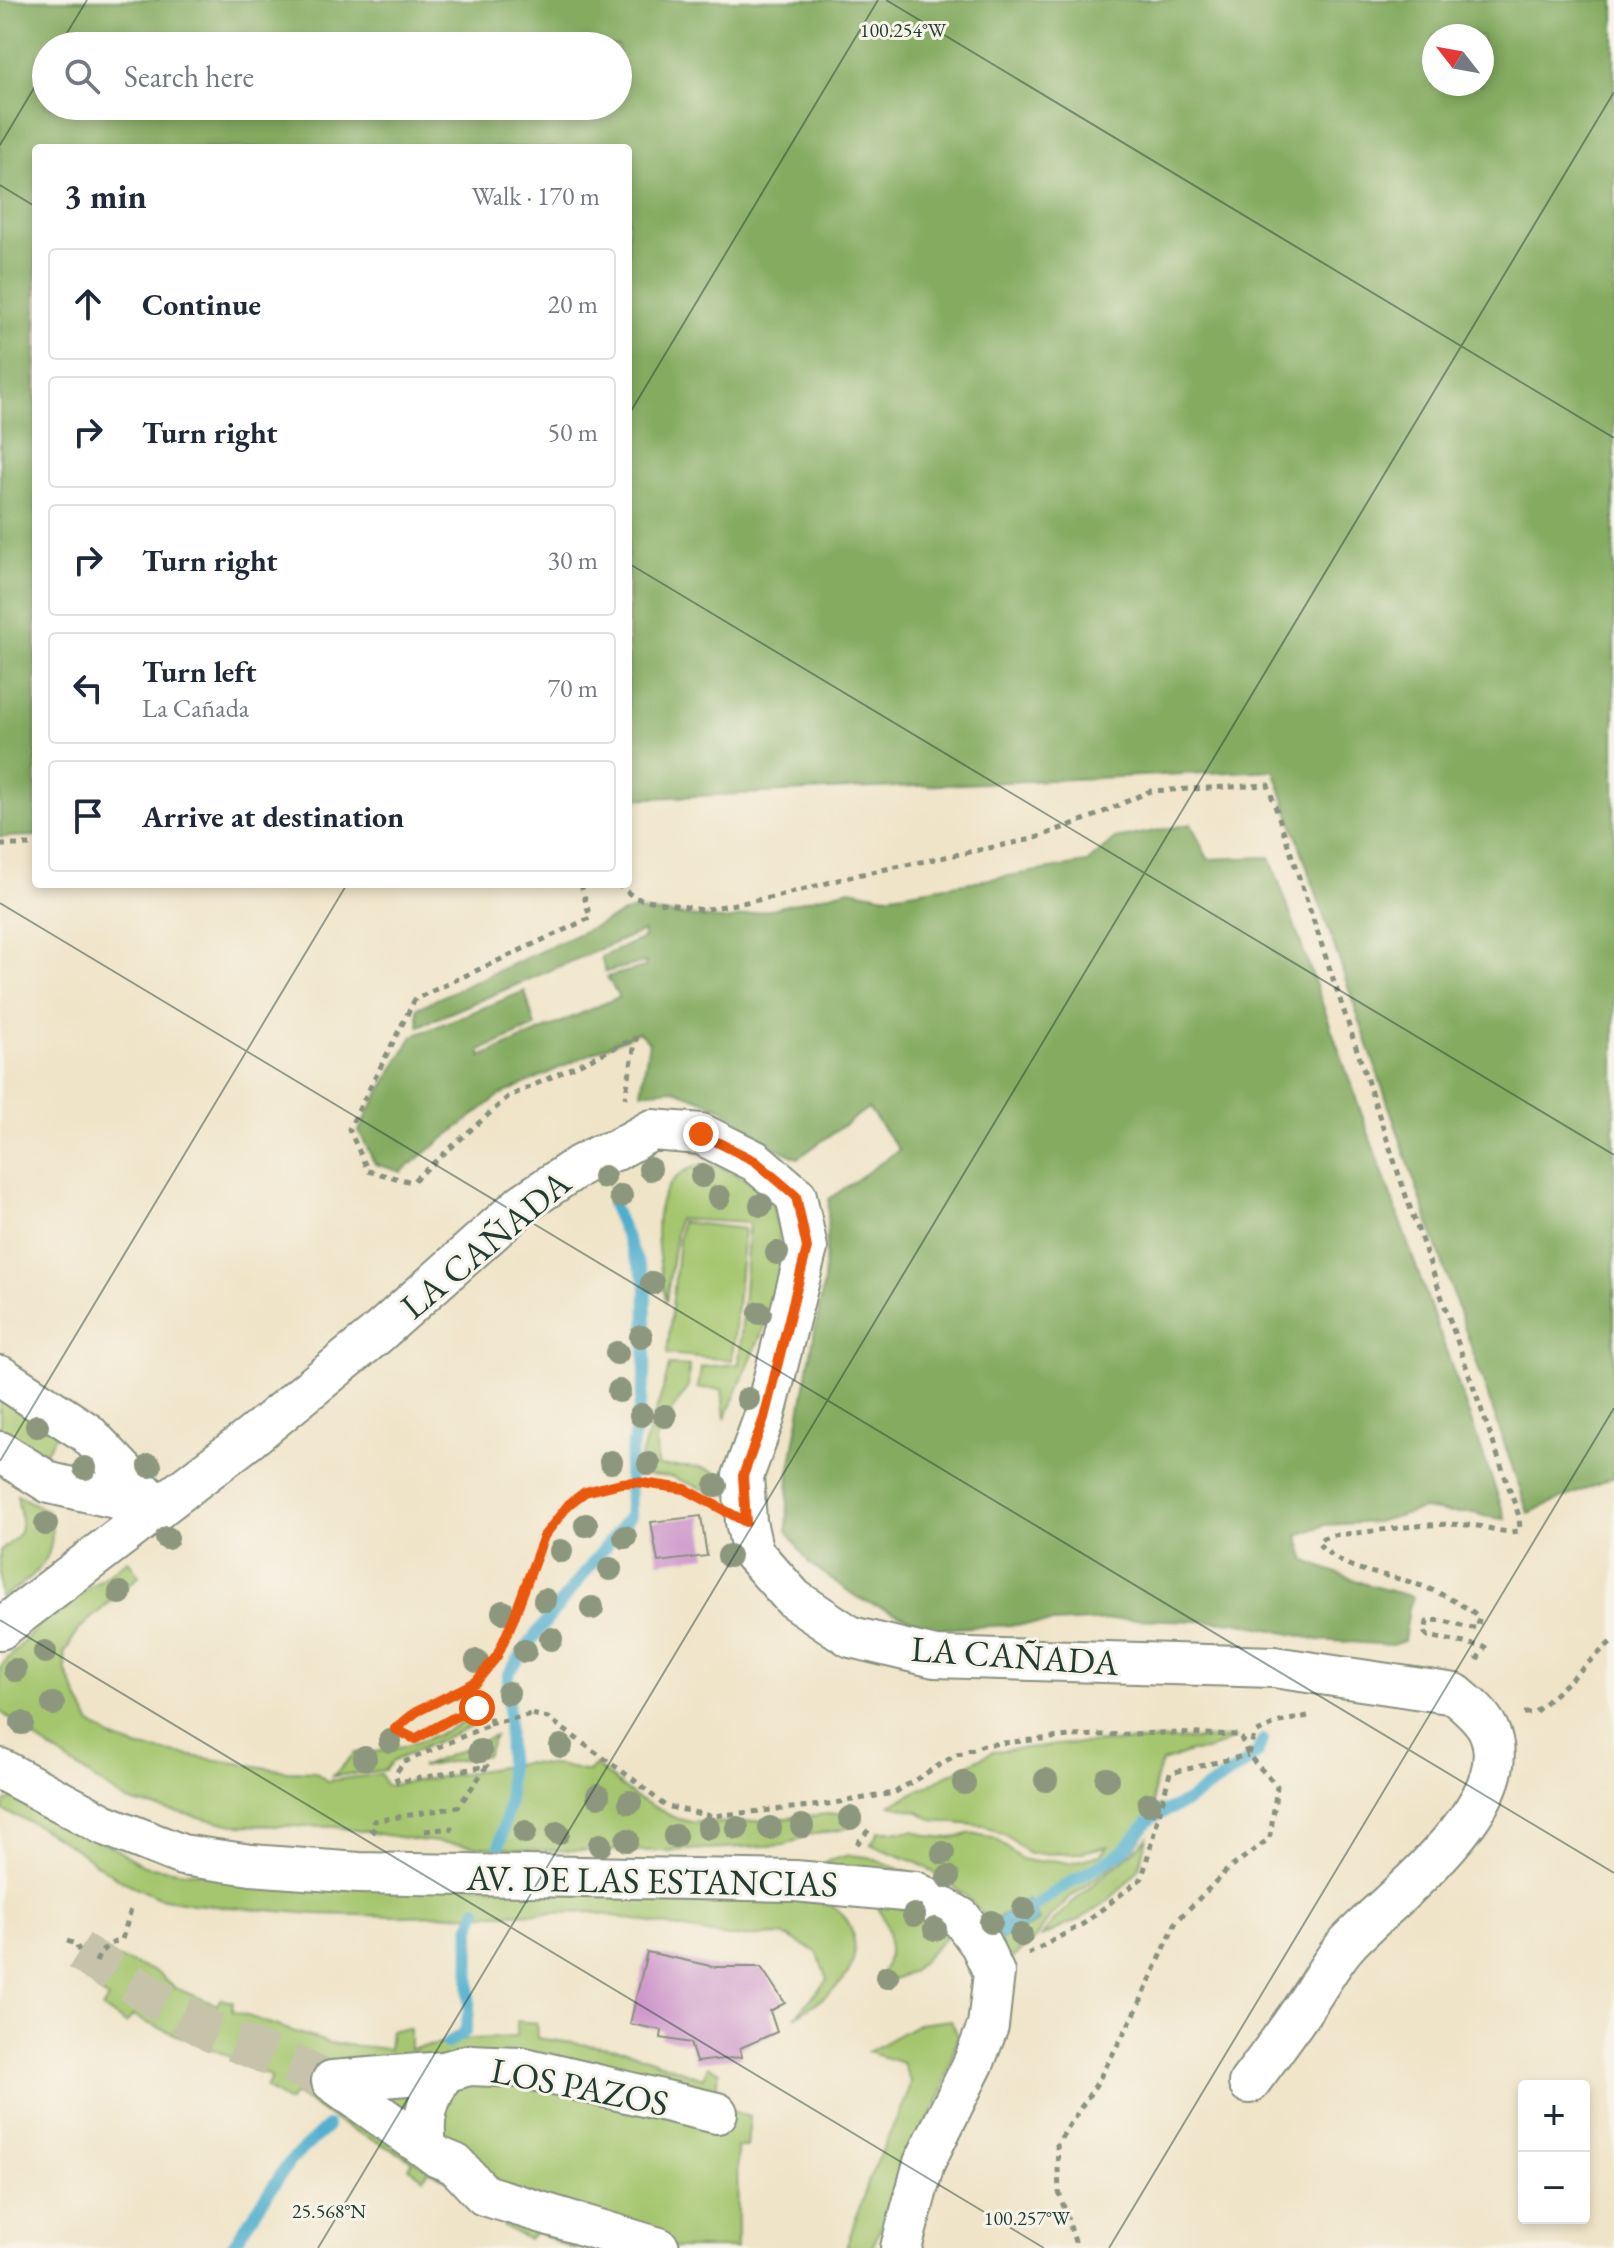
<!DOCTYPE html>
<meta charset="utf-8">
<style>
body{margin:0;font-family:"EB Garamond",serif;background:#f2f2f3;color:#1f2937}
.controls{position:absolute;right:24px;bottom:24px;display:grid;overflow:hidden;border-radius:8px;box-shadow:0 4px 12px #0003}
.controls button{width:72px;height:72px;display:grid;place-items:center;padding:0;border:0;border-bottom:2px solid #e0e1e3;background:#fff;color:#1f2937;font:40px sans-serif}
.compass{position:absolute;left:1422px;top:24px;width:72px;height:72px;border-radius:50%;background:#fff;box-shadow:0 4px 12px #0003;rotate:301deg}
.stop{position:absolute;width:24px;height:24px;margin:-18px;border:6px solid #ea580c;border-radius:50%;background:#fff}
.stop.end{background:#ea580c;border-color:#fff;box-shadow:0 2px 8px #0008}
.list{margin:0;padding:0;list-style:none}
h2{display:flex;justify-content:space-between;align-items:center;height:104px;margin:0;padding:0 32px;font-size:34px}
h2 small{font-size:26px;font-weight:400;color:#747a83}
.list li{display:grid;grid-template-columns:52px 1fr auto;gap:24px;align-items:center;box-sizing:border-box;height:112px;margin:0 16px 16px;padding:0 16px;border:2px solid #e0e1e3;border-radius:8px}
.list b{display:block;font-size:30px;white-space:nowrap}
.list p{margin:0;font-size:26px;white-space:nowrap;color:#747a83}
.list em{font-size:26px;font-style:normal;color:#747a83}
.icon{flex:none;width:44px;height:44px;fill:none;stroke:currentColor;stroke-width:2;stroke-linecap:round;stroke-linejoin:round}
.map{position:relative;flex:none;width:1614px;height:2248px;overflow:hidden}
.search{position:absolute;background:#fff;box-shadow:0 4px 12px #0003;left:32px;top:32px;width:600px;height:88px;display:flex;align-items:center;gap:20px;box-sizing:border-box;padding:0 28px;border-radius:44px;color:#747a83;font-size:30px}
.panel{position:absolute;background:#fff;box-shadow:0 4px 12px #0003;left:32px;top:144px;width:600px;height:744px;border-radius:8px}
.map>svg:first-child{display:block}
</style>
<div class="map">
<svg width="1614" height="2248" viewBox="0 0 1614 2248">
<rect width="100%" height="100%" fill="#f7f3e8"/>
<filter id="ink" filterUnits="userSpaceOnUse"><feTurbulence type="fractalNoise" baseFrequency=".0125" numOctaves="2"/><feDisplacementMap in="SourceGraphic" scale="16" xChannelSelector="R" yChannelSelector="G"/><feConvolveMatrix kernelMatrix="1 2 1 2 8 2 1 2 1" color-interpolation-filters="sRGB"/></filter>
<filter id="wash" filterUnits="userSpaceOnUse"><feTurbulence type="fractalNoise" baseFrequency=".006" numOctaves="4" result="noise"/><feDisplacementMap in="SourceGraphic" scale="32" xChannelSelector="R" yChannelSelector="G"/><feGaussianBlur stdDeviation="1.8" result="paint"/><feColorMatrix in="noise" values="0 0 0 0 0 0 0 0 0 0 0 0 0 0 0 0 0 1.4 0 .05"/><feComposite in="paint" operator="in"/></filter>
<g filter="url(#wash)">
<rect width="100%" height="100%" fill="#f0e4c8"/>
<path fill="#a5c66e" stroke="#628251" stroke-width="2" d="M 703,1164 L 721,1167 L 769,1190 L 779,1232 L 780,1276 L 773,1307 L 725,1419 L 722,1389 L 698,1388 L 701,1367 L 739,1364 L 749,1223 L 678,1219 L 666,1302 C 659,1253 638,1180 703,1164 Z
M 681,1222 L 744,1229 L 732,1360 L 667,1354 Z
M 669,1365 L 689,1366 L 688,1388 L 662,1425 L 656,1441 L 657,1466 C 673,1468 706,1464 718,1474 C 724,1478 724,1485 724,1492 L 714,1493 L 672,1477 L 637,1474 C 644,1437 662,1403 669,1365 Z
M 0,1399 L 57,1433 L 44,1455 L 0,1428 Z
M 17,1495 L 48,1511 C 62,1557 37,1576 0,1598 L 0,1551 C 29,1530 21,1527 17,1495 Z
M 128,1560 L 139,1576 L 78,1630 L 64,1654 L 66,1672 L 90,1723 L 116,1740 L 140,1748 L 287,1771 L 315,1772 L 327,1781 L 381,1774 L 386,1786 L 525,1763 L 562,1766 L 588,1772 L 595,1765 L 635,1797 L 675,1818 L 691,1822 L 735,1823 L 859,1811 L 863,1820 L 841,1830 L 808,1835 L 786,1845 L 666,1851 L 535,1850 L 486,1847 L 418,1840 L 335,1827 L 234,1825 L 127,1801 L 31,1736 L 0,1711 L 0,1667 L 44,1620 Z
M 482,1713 L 480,1722 L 391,1762 L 385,1770 L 333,1776 L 355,1753 C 400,1754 443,1733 482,1713 Z
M 495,1736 L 486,1755 L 421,1767 Z
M 1236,1738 L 1207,1751 L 1190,1752 L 1162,1762 C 1154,1778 1153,1790 1154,1808 L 1160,1806 L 1155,1820 L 1134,1847 L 1106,1871 L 1069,1898 L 1050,1917 L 1034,1940 L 1005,1964 C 1003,1956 1002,1947 999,1939 C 984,1907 953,1883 923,1866 C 906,1857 888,1853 871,1844 L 879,1831 L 914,1831 L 928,1836 L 951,1838 L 973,1833 L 996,1839 L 1021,1859 L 1035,1862 L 1052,1860 L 1069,1863 L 1100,1855 L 1108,1846 L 1078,1853 L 1029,1854 L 1008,1837 L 984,1826 L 935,1821 L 919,1812 L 890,1805 L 994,1751 L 1078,1743 Z
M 18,1797 L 92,1835 L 144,1866 L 185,1872 L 827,1902 C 832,1906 838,1910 842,1914 C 856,1928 858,1956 848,1973 C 837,1992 812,2005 795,2017 L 827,1980 L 817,1952 L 784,1935 L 728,1937 L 592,1912 L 400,1916 L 315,1914 L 193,1904 L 159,1898 L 118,1879 L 76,1849 L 31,1822 L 3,1811 L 6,1801 Z
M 1147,1838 L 1139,1869 L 1124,1886 L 1105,1903 L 1078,1920 L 1041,1937 C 1070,1897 1113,1873 1147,1838 Z
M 849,1855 L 868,1857 L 922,1878 L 977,1936 L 817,1877 L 827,1861 Z
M 878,1898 L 943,1925 L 944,1939 L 913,1971 L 885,1983 L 881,1975 C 896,1948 889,1927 875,1901 Z
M 83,1950 L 112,1956 L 159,1973 L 173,1987 L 217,2005 L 220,1999 L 233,2002 L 232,2011 L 329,2043 L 389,2049 L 391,2030 L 410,2029 L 410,2049 L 472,2039 L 516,2037 L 516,2021 L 536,2023 L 537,2038 L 624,2050 L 703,2078 L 708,2066 L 719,2071 C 711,2096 726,2111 750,2117 L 747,2147 L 737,2147 L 738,2233 L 736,2248 L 570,2248 L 536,2232 L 528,2239 L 503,2226 L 508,2216 L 429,2170 L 424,2178 L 409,2168 L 413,2160 L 343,2125 L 295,2094 L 288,2102 L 266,2088 L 271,2077 L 217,2051 L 147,2023 L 133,2015 L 126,2024 L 102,2008 L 108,1999 L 73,1970 Z
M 951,2020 L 958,2036 L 941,2096 L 911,2156 L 872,2248 L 846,2248 L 870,2176 L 906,2099 L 910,2081 L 903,2063 L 868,2052 L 918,2024 Z"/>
<path fill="#84ab61" stroke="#52744a" stroke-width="2" fill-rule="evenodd" d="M 0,0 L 1614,0 L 1614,1477 L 1528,1513 L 1274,770 L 628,799 L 628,148 L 36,148 L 36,836 L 0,837 ZM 1434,36 L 1482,36 L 1482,84 L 1434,84 ZM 46,46 L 618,46 L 618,106 L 46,106 Z
M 1191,824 L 1208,859 L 1270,857 L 1506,1519 L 1488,1517 L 1474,1513 L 1450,1513 L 1423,1509 L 1376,1522 L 1325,1525 L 1298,1535 L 1306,1561 L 1365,1584 L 1413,1597 L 1409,1608 L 1404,1641 L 1392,1645 L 1319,1640 L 1236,1622 L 1130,1619 L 934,1629 L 858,1598 L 809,1563 L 787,1531 L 789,1473 L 824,1281 L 829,1199 L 899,1150 L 868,1108 L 798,1158 L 776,1148 L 720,1107 L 672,1089 L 641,1092 L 649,1042 L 638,1032 L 500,1095 L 401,1172 L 375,1164 L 359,1131 L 370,1109 L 413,1036 L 525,991 L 535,1027 L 481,1050 L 481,1057 L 619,997 L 607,977 L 645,967 L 646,962 L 605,972 L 601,957 L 644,938 L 643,931 L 419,1026 L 417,1008 L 630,910 L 728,920 L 850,889 L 886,896 L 1087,863 L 1115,839 Z"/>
<path fill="#4eaecd" stroke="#367680" stroke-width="2" d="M 1027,1899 L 1039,1921 L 1000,1941 L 990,1923 Z"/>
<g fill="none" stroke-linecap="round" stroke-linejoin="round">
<path stroke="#4eaecd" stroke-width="12" d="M 500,1844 L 509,1802 L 508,1674 L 537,1633 L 630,1516 L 629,1466 L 645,1375 L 646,1282 L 612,1204
M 1020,1916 L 1066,1885 L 1122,1852 L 1151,1818 L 1184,1803 L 1245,1764 L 1257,1753 L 1263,1740
M 447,2044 L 465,2032 L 469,2012 L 470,1929 L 477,1909
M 231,2248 L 290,2161 L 328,2126"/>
</g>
<g id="blocks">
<path fill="#cb90c9" d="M 701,1516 L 707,1556 L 658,1562 L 651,1522 Z
M 647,1952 L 715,1967 L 761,1967 L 785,2003 L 770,2011 L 777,2032 L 740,2048 L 742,2057 L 696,2062 L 690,2043 L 661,2038 L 662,2030 L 630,2024 Z"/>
</g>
</g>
<g filter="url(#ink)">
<use href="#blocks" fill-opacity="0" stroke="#88907e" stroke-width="2"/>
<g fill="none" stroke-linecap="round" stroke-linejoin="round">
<path stroke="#c6c3aa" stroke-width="40" stroke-dasharray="40 20" stroke-linecap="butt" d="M 79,1951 L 211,2032 L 332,2081"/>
<g stroke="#88907e" stroke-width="44">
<path id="minor" d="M 0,1376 L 87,1433 L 159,1508
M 0,1452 L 50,1483 L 159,1508
M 0,1629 L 250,1438 L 376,1335 L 524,1203 L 579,1166 L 600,1155 L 616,1150 L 652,1130 L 701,1134 L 755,1161 L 796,1196 L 807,1248 L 764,1418 L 743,1476 L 746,1522 L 753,1553 L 794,1599 L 851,1637 L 935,1657 L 1274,1667 L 1455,1694 C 1467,1704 1481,1715 1488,1729 C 1523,1801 1390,1898 1348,1943 C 1333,1959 1322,1980 1310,1998 C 1291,2027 1270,2055 1249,2083
M 0,1769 L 103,1824 L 182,1855 L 251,1865 L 359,1873 L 795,1881 L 915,1892 L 961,1918 L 981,1945 L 994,1973 L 988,2026 L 974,2062 L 924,2163 L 901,2248
M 332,2081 L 426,2148
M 332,2081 L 444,2072
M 659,2248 L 484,2195 L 455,2164 L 438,2157 L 426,2148 C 422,2114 427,2101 444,2072 L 469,2065 L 520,2067 L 717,2113"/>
</g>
<path stroke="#88907e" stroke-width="5" stroke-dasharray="6 6" stroke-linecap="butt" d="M 0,845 L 36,845
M 581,884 L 590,918 L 415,999 L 349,1129 L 368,1171 L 412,1182 L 508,1097 L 636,1038 L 625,1098
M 617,884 L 635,898 L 703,910 L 779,896 L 857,875 L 1033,839 L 1097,815 L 1150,791 L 1268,785 L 1406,1196 L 1519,1516 L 1520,1530 C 1507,1535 1492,1528 1478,1526 C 1428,1520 1382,1532 1333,1535 L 1323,1538 L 1318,1543 C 1346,1574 1379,1571 1416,1584 C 1435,1590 1455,1601 1473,1612 L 1479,1618 L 1478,1628 C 1459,1629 1445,1616 1427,1622 L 1425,1633 L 1428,1636 L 1485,1647 L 1476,1661
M 1524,1713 L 1534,1713 L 1614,1639
M 532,1714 L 548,1718 L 634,1780 L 665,1806 L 711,1816 L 822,1805 L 894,1793 L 954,1756 L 984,1745 L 1070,1736 L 1164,1733 L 1240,1735 L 1248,1755 L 1277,1786 L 1270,1838 L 1226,1871 L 1176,1922 L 1137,2009 L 1097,2083 L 1057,2144 L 1059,2192 L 1077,2248
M 1248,1754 L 1255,1733 L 1280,1722 L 1308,1716
M 425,1831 L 451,1828 L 450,1833 L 447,1834
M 376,1832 L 371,1829 L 374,1821 L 458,1807 L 487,1766 L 398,1782 L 395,1774 L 404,1762 L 491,1724 L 490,1713 L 477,1708 L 453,1718 L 415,1739 L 395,1729 L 416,1712 L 476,1682 L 497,1656 L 513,1620 L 525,1584 L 544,1536 L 569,1504 L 585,1492 L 621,1483 L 648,1483 L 685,1489 L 703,1499
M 857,1844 L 871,1827
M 67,1941 L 76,1944 L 79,1951
M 1028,1954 L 1083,1924 L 1142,1878 L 1170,1773 L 1248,1755
M 96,1962 C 101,1949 109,1944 122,1939 L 132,1906"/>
<use href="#minor" stroke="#fff" stroke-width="40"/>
<path stroke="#88907e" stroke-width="5" stroke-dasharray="6 6" stroke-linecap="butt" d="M 489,1724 L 532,1714"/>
</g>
<g fill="#8c977d">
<circle cx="650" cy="1169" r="12"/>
<circle cx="702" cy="1176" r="12"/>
<circle cx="604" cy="1177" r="12"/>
<circle cx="621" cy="1196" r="12"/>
<circle cx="719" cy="1197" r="12"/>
<circle cx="761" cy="1205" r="12"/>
<circle cx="777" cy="1253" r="12"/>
<circle cx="652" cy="1283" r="12"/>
<circle cx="760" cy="1313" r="12"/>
<circle cx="641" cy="1337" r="12"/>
<circle cx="617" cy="1353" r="12"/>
<circle cx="619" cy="1391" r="12"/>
<circle cx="748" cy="1399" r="12"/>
<circle cx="641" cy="1415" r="12"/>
<circle cx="665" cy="1416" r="12"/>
<circle cx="37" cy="1426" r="12"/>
<circle cx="611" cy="1462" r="12"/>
<circle cx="649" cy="1464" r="12"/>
<circle cx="150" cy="1466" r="12"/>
<circle cx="85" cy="1468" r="12"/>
<circle cx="716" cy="1486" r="12"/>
<circle cx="46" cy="1524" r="12"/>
<circle cx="586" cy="1525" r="12"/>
<circle cx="625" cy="1537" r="12"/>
<circle cx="167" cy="1538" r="12"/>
<circle cx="561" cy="1551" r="12"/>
<circle cx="729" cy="1556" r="12"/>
<circle cx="610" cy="1569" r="12"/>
<circle cx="120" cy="1593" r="12"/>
<circle cx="545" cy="1600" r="12"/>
<circle cx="592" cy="1608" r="12"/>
<circle cx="503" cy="1612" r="12"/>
<circle cx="551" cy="1639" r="12"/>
<circle cx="525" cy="1651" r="12"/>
<circle cx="45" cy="1652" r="12"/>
<circle cx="477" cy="1661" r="12"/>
<circle cx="15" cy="1670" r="12"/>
<circle cx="508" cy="1693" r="12"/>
<circle cx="53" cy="1704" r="12"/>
<circle cx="22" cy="1723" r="12"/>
<circle cx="390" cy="1741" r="12"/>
<circle cx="561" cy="1746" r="12"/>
<circle cx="480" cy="1751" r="12"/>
<circle cx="365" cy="1758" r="12"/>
<circle cx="1107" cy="1779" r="12"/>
<circle cx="1046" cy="1780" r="12"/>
<circle cx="964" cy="1783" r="12"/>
<circle cx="598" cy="1796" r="12"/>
<circle cx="630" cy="1802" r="12"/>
<circle cx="1149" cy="1804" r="12"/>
<circle cx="850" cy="1818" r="12"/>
<circle cx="802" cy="1826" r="12"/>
<circle cx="708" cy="1828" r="12"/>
<circle cx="737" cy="1828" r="12"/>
<circle cx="770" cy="1828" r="12"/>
<circle cx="525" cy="1832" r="12"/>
<circle cx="558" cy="1833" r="12"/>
<circle cx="675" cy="1836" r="12"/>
<circle cx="627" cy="1840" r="12"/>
<circle cx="600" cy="1845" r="12"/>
<circle cx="943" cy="1853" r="12"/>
<circle cx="948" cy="1877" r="12"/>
<circle cx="1024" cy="1909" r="12"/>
<circle cx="914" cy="1915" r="12"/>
<circle cx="991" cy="1922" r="12"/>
<circle cx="935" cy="1929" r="12"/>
<circle cx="1021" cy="1935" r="12"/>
<circle cx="887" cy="1977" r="12"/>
</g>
</g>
<g fill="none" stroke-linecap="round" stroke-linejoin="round" filter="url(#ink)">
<path stroke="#ea580c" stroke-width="10" d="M 477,1708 L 453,1718 L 415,1739 L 395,1729 L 416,1712 L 476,1682 L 497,1656 L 513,1620 L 544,1536 L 569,1504 L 585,1492 L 621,1483 L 636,1482 L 685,1489 L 746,1522 L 743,1476 L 764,1418 L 807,1248 L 796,1196 L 755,1161 L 701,1134"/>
</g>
<path fill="none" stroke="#1f3d34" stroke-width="2" stroke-opacity="0.45" d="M 886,0 L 1614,438M 59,46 L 87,0M 0,145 L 46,68M 0,185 L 36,207M 628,416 L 878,0M 628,563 L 1614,1155M 0,903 L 1614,1873M 0,1461 L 347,884M 0,1620 L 1044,2248M 318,2248 L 1614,92M 1109,2248 L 1614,1408"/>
<g text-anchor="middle" stroke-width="6" stroke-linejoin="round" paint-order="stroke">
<g font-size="36" fill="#1f3d34" stroke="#f7f3e8">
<text transform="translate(485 1244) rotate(-40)" y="13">LA CAÑADA</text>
<text transform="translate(1015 1655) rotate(4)" y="13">LA CAÑADA</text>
<text transform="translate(652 1880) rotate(1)" y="13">AV. DE LAS ESTANCIAS</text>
<text transform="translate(580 2086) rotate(11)" y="13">LOS PAZOS</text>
</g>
</g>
<g font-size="20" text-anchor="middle" fill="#1f3d34" stroke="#f7f3e8" stroke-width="6" stroke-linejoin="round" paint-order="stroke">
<text x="903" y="37">100.254°W</text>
<text x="329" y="2218">25.568°N</text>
<text x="1027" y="2225">100.257°W</text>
</g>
</svg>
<div class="controls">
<button>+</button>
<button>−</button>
</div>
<svg class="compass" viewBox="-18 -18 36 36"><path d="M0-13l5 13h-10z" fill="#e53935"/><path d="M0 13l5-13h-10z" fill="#747a83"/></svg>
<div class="stop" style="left:477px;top:1708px"></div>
<div class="stop end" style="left:701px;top:1134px"></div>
<div class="search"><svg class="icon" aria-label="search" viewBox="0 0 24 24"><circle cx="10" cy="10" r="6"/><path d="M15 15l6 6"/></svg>Search here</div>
<section class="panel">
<h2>3 min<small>Walk · 170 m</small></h2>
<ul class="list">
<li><svg class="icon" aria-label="ahead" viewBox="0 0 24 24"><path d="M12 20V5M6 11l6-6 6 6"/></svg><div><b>Continue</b></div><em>20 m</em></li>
<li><svg class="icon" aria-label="right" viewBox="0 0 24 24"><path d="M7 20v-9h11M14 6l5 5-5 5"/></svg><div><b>Turn right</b></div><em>50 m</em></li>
<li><svg class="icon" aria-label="right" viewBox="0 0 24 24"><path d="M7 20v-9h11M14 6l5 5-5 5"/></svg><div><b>Turn right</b></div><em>30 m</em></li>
<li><svg class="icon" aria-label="left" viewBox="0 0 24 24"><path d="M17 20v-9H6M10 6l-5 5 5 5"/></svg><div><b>Turn left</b><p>La Cañada</p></div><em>70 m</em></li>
<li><svg class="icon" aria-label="arrive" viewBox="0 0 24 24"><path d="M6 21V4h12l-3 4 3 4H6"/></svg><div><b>Arrive at destination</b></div></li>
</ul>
</section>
</div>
